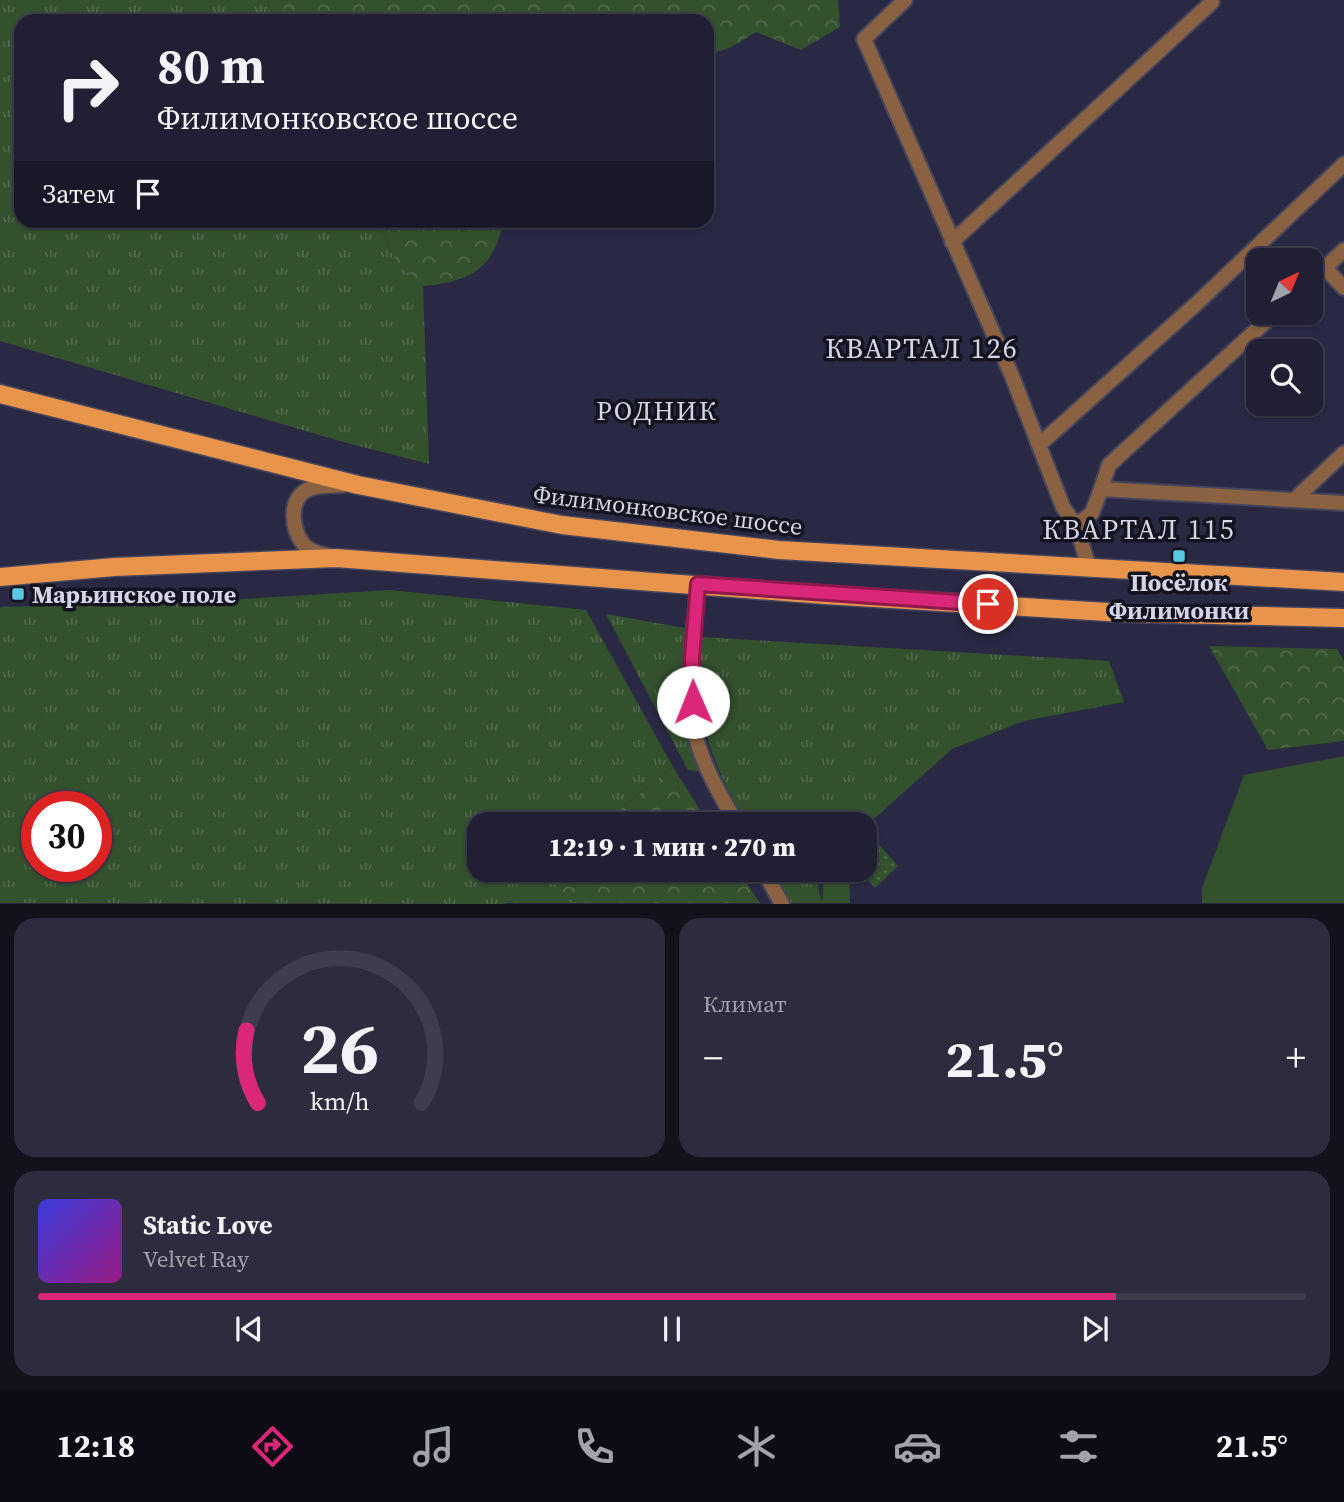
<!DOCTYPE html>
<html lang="ru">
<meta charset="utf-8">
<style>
body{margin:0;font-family:"Source Serif 4",serif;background:#2d2c3f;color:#f1f3f6;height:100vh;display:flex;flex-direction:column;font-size:26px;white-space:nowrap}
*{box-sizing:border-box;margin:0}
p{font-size:23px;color:#a2a2ac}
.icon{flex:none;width:38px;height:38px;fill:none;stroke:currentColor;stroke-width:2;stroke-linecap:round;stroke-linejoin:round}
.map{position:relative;height:904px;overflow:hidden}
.side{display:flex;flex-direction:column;gap:14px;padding:14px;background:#12111c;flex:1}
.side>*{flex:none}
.top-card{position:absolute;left:14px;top:14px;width:700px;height:214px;border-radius:21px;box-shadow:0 2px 5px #0004,0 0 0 2px #3d3d4e;background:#201f33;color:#f1f3f6;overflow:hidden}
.needle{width:46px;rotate:43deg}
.tools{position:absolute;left:1246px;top:248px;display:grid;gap:14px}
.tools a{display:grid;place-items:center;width:77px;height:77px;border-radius:14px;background:#201f33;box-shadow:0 2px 5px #0004,0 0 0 2px #3d3d4e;font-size:35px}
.speed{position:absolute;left:21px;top:791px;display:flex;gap:14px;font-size:35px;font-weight:700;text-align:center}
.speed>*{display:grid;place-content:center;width:91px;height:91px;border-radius:50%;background:#201f33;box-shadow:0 2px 5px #0004,0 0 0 2px #3d3d4e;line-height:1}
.speed .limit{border:10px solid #d22;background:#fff;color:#111}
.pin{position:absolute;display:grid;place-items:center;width:60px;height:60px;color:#fff;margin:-30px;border:4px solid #fff;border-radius:50%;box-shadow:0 2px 7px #0007}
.me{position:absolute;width:77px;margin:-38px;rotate:359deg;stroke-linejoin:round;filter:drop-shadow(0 0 5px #0008)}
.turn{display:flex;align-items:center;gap:24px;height:147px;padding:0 28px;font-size:32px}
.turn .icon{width:91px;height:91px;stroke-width:2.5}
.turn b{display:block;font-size:49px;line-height:60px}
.then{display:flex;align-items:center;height:66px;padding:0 28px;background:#0003;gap:14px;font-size:26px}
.big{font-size:52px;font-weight:800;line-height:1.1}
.side .widget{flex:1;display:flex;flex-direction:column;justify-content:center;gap:10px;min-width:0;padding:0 24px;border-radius:21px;background:#2d2c3f}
.side .dial{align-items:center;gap:0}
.dial svg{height:182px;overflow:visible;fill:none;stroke:#3d3d4e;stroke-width:7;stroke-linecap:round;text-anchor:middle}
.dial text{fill:#f1f3f6;stroke:none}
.song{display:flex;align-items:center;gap:21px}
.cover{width:84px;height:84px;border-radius:10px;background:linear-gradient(135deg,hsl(240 70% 55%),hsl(310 70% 35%))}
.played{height:7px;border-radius:4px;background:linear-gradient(90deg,#db2777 85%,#3d3d4e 85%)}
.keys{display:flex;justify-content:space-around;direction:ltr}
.heat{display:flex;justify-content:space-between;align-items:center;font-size:38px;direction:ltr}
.side .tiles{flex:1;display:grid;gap:14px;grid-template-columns:1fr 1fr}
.widget:last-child{grid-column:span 2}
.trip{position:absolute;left:467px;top:812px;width:410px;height:70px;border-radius:21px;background:#201f33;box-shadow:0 2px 5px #0004,0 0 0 2px #3d3d4e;font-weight:800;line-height:70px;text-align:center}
.menu{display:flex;height:112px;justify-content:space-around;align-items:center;background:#0d0c14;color:#a2a2ac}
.menu .icon{width:49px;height:49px}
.menu .selected{color:#db2777}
.menu b{font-size:32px;color:#f1f3f6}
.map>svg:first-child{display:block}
.grass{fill:url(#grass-tufts);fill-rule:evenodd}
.forest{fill:url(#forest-crowns)}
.park{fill:url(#park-dots)}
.garden{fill:#34512e}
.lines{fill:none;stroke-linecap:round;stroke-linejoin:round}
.minor-casing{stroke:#45455e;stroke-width:18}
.major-casing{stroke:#45455e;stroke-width:21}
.minor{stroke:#8b6241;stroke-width:14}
.major{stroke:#e9944b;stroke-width:18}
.route-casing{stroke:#8e194d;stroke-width:18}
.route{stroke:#db2777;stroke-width:12}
.poi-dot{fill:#57c9e2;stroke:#14131f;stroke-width:2.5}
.labels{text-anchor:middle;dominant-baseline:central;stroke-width:7;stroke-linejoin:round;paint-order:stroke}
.street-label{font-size:24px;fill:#d5d5e7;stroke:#14131f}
.poi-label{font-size:24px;font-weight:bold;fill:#d5d5e7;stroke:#14131f}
.neighbourhood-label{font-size:26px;letter-spacing:2px;fill:#d5d5e7;stroke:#14131f}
.quarter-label{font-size:28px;letter-spacing:2px;fill:#d5d5e7;stroke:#14131f}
</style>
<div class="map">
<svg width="1344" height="904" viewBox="0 0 1344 904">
<defs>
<pattern id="grass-tufts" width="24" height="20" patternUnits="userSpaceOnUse" patternTransform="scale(1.75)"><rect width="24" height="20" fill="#34512e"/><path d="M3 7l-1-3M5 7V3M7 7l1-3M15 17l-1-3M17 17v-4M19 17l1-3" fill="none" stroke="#50694c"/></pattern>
<pattern id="forest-crowns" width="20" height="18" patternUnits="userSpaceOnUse" patternTransform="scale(1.75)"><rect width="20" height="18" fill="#34512e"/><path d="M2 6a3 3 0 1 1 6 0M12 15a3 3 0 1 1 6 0" fill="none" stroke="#50694c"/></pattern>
<pattern id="park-dots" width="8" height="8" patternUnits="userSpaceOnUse" patternTransform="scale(1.75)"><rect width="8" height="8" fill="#34512e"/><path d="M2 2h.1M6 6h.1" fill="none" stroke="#50694c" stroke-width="1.8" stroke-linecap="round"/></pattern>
</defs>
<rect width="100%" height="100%" fill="#2a2944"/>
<path class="grass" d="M0,0h267l9,21h-255v199l355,1 21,42 26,23 6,178 -86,-22 -343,-101z
M389,590l197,20 87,157 -71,57h-122v46h71l-1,10 27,23h-29l-27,-13 -17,14 -504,-1v-296l210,-6zM37,807h59v59h-59z
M606,614l79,14 3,104 12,39 -12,-1z
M702,637l407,24 15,41 -100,19 -72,28 -87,78 -119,-3c-36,-67 -55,-108 -44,-187z
M770,870h54l-6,16 4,17h-35z"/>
<path class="forest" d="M267,0h571l2,27 -39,23 -45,-18c-16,10 -30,21 -49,20v-31h-431z
M376,221h127c-8,48 -34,61 -80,65l-26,-23z
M1209,646l128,3 7,12v80l-76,9z
M673,767l36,57h-107z
M551,870h187l22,33h-183l-27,-22z
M521,889l27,14h-44z"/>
<path class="park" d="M865,841h11l22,25 -23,22 -16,-18h5z"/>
<path class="garden" d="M1344,756v147h-142v-15l42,-113z
M830,870l19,3 1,30h-28l2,-29z"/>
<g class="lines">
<g class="minor-casing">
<path id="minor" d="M905,0l-41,39 148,337 51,131 13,19 13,41
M952,242l260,-240
M1325,268l19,20
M1311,281l33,-31
M1039,445l156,-140 149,-141
M1101,489l8,-24 166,-152
M1294,500l50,-47
M1076,526l16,-13 9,-24 243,14
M329,556c-9,-2 -18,-4 -25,-11 -12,-15 -16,-42 1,-54 11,-7 26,-5 38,-6
M698,584c-3,41 -12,101 -5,141 7,36 26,68 44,99
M763,870l19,34"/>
</g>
<g class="major-casing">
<path id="major" d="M0,394l358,91 204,40 217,25 565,32
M0,577l114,-10 222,-9 489,37 299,18 220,5"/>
</g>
<use href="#minor" class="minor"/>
<use href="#major" class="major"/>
</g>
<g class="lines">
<g class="route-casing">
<path id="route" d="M693,702l-1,-44 6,-74 290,20"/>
</g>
<use href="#route" class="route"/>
</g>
<g class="poi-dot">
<rect x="1172" y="549" width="14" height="14" rx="3.5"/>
<rect x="11" y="587" width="14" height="14" rx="3.5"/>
</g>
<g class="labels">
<g class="street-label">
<text transform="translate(668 510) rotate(7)">Филимонковское шоссе</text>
</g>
<g class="poi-label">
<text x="1179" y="582">Посёлок<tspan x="1179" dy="28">Филимонки</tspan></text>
<text x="32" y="594" text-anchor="start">Марьинское поле</text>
</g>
<g class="neighbourhood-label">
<text x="657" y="411">РОДНИК</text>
</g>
<g class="quarter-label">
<text x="922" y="348">КВАРТАЛ 126</text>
<text x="1139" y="529">КВАРТАЛ 115</text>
</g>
</g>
</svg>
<div class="tools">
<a><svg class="needle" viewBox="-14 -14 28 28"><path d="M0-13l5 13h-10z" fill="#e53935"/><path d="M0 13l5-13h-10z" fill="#a2a2ac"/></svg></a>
<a><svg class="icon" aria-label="search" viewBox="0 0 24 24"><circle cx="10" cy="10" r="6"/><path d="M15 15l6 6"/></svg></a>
</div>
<div class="speed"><div class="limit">30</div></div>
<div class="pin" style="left:988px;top:604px;background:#d93025"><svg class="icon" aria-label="arrive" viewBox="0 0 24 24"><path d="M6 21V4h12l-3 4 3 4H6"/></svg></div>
<svg class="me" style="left:693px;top:702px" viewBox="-20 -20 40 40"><circle r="19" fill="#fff"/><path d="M0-13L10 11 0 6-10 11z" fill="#db2777"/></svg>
<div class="trip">12:19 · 1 мин · 270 m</div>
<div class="top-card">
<div class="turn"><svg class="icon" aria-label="right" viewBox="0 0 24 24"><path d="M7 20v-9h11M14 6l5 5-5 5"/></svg><div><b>80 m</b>Филимонковское шоссе</div></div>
<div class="then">Затем<svg class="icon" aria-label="arrive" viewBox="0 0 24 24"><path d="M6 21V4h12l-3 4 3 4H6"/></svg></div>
</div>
</div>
<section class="side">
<div class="tiles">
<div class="widget dial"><svg viewBox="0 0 100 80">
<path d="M14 69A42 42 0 1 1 86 69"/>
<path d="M14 69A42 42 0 0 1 9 37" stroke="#db2777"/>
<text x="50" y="56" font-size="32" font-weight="700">26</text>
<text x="50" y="72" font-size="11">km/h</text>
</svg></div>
<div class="widget"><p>Климат</p>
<div class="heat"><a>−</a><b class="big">21.5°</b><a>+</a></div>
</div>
<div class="widget">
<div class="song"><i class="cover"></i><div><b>Static Love</b><p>Velvet Ray</p></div></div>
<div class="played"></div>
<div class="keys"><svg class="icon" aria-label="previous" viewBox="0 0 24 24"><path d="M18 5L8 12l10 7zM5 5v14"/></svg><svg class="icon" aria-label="pause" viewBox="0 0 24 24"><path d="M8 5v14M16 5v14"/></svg><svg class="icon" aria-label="next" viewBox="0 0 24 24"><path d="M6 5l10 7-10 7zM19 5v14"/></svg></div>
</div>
</div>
</section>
<nav class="menu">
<b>12:18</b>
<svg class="icon selected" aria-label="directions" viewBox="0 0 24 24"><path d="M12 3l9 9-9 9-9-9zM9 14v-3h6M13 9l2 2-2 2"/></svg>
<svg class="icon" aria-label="music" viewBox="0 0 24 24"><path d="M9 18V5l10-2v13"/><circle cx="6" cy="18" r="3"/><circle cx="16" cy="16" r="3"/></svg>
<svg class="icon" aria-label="phone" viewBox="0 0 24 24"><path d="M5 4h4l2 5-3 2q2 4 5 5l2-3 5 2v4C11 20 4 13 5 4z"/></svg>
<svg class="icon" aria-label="climate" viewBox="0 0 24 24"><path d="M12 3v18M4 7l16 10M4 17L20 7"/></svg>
<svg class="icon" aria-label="car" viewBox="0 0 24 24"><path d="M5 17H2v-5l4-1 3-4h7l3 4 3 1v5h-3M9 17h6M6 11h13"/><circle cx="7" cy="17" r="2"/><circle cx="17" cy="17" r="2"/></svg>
<svg class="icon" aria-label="filters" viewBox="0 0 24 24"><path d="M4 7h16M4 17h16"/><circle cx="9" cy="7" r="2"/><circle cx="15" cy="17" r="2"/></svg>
<b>21.5°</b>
</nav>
